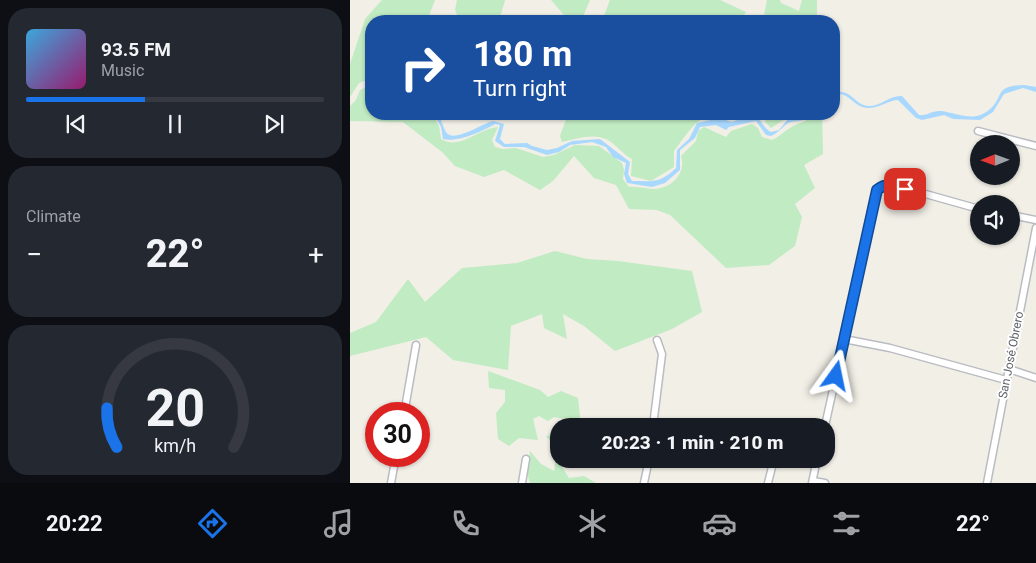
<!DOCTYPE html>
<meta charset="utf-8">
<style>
body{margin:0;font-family:Roboto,sans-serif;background:#242831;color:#f1f3f6;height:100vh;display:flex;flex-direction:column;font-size:19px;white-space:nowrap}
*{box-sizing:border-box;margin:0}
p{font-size:16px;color:#9ea1a6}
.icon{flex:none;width:28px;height:28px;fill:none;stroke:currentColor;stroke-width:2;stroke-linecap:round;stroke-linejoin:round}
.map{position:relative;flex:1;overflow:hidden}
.sheet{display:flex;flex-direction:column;gap:8px;padding:8px;background:#0d0f14;width:350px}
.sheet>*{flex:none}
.guide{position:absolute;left:15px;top:15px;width:475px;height:105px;border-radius:20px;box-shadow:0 1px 4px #0004;background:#1a4fa0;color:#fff;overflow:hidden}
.needle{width:32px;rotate:269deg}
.tools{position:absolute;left:620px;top:135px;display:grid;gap:10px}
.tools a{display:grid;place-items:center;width:50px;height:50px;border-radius:50%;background:#171b24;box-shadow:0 1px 4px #0004;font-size:25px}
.speed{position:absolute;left:15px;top:402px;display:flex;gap:10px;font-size:25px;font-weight:700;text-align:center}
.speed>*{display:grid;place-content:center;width:65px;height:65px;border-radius:50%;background:#171b24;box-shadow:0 1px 4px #0004;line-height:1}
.speed .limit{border:8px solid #d22;background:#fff;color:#111}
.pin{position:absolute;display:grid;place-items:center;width:42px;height:42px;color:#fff;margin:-21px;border-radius:10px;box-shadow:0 2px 8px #0006}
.me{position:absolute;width:55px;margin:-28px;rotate:12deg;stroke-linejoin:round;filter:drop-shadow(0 0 4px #0008)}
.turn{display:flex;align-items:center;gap:18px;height:105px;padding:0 25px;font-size:22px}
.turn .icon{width:65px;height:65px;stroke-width:2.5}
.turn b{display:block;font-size:35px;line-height:42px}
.big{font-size:38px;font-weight:800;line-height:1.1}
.sheet .card{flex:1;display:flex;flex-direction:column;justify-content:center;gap:8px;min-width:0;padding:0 18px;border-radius:20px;background:#242831}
.sheet .dial{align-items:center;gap:0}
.dial svg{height:130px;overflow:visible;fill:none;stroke:#363941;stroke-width:7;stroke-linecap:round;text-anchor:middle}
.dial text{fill:#f1f3f6;stroke:none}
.song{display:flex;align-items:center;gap:15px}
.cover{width:60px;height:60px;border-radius:8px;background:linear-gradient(135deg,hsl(200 70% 55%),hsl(320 70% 35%))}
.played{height:5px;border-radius:2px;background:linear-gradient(90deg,#1a73e8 40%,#363941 40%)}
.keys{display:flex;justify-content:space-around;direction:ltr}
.heat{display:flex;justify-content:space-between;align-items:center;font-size:28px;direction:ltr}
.trip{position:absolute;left:200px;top:418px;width:285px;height:50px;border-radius:20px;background:#171b24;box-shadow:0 1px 4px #0004;font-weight:800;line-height:50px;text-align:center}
.dock{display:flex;height:80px;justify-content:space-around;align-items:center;background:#090b0e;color:#9ea1a6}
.dock .icon{width:35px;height:35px}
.dock .selected{color:#1a73e8}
.dock b{font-size:22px;color:#f1f3f6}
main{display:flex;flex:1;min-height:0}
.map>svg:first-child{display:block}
.green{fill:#c1ebc2}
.water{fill:#a9d8ff}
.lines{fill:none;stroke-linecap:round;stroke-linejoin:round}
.minor-casing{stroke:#b9bcc1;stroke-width:9}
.minor{stroke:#fff;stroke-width:6}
.route-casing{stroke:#114b97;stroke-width:12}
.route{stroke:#1a73e8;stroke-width:9}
.labels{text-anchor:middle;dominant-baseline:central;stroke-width:4;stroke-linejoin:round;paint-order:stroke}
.street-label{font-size:12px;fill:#5e6268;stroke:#fff}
</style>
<main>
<section class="sheet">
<div class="card">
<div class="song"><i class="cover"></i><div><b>93.5 FM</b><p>Music</p></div></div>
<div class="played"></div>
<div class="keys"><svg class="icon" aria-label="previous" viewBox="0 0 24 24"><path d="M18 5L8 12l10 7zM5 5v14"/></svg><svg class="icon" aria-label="pause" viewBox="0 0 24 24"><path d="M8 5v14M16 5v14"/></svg><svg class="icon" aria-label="next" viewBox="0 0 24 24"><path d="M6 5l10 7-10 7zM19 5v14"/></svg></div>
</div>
<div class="card"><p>Climate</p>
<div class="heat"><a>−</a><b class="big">22°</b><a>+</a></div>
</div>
<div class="card dial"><svg viewBox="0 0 100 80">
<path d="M14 69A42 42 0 1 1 86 69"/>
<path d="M14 69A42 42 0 0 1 8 45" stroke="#1a73e8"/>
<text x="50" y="56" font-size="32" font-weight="700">20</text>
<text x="50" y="72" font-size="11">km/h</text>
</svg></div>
</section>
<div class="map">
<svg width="686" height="483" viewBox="0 0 686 483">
<rect width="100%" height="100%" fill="#f1efe6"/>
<path class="green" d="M32,0h53l-8,21h-56v63l-4,-4 -8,3 -9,14v-33l15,-45z
M107,0h48l-6,21h-39l-5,-11z
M201,0h39l-9,21h-20l3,-6z
M260,0h110l26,12 -6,9h-138z
M417,0h13l1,3 18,8 3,-11h15v21h-54z
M16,87l5,10v17h62l6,12 2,13c19,12 38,-11 57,-12l-6,13 3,7 7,2 14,-1 27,9 11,-2 21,-10 24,1 23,17 2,7 -1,9 6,8c10,-1 22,4 32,1 14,-3 25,-18 20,-32l15,-15 2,-10 6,-4 22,10 5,-6 21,-7 6,4 4,9 10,3c7,-3 11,-8 18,-12 9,-6 16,-5 25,-14h7l1,40 -19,11 11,23 -20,16 7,13 -7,29 -26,19 -43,3 -56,-53 -13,-5 -28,-1 -13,-24 -22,-7 -20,-22 -21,25 -13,9 -36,-20 -20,7 -29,-11 -13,-14 -39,-30 -53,-1v-15l6,-6 4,-10z
M218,114h136l1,3c-14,8 -21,21 -31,34v16l-23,14 -20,-5 1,-17c-10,-5 -16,-15 -26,-20 -13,-6 -31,0 -44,3l-2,-6z
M419,114h24l-22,14 -6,-6z
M205,251l32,8 31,2 74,10 10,41 -30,17 -57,22 -31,-25 -21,-12 4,25 -23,-11 -2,-14 -31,12 -3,44 -55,-10 -27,-23 -76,19v-23l26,-11 32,-43 17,23 37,-34 55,-5z
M138,371l52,19 8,7 13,-6 17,7 3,28h-17l1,-7 -11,-2 -6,4 -9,-5 -6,3 5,21 -19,-2 -10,8 -11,-7 -2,-26 9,-11v-12l-16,-2z
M209,434v25h2l1,8 7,11 15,-2 12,7h-66l-3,-10 3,-22 11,13 13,7c2,-14 2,-24 -8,-35z"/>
<path class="water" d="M674,85l12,2v5l-13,-4 -19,6 -11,18 -13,8 -27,-1 -9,-4 -22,5 -6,-2 -18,-18c-9,0 -20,9 -31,8 -14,-1 -17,-16 -33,-14v-2c19,-3 20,13 35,14 12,0 21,-11 33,-10l17,19c8,1 14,-5 22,-4 17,2 32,12 48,-1 16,-13 4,-24 35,-25z
M84,114h4c3,5 5,13 8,18 7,12 37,-9 47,-11l11,3 -4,15 5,5 22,-1 5,3 15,4 10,-2 15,-7 28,-2 30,23 -2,12 4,7c21,0 27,3 44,-13l1,-18 12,-11 8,-16 23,-5 12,4 19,-7c11,2 11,13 20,17l8,-2 9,-11 24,-5c-7,8 -12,6 -21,8 -7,2 -12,11 -20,14l-5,-1 -10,-14 -27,6 -3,3 -10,-5 -16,2 -5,11 -15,12v20l-15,13 -13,4 -25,-4 -3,-9 2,-11 -13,-6 -7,-10 -14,-5 -22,3 -11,7 -12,3 -23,-8h-20l-9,-6 5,-16 -5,-1c-12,7 -38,19 -52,15l-2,-12z"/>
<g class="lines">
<g class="minor-casing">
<path id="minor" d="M628,131l58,15
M661,215l25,5
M494,339l46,9 116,32
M659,369l27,9
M54,414l12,-69
M303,426l9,-72 -5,-14
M475,426l52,-236 7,-5 6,-1 89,25
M463,481l12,2
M41,483l5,-27
M172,483l4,-24
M294,483l5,-24
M418,483l6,-24
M462,483l5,-24
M637,483l49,-255"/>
</g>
<use href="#minor" class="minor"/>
</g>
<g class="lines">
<g class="route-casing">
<path id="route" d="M486,376l41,-186c10,-8 16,-5 28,-1"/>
</g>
<use href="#route" class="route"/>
</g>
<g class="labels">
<g class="street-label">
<text transform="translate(661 355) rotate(-79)">San José Obrero</text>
</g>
</g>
</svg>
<div class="tools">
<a><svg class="needle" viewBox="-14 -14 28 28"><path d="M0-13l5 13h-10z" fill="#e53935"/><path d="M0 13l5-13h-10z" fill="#9ea1a6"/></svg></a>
<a><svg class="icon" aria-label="sound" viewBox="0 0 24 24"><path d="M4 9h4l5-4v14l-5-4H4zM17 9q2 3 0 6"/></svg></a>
</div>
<div class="speed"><div class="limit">30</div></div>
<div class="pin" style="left:555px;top:189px;background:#d93025"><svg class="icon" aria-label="arrive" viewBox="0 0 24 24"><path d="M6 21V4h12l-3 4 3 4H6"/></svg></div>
<svg class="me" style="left:486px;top:376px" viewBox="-20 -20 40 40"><path d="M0-17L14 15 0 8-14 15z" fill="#1a73e8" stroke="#fff" stroke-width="4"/></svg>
<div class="trip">20:23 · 1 min · 210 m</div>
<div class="guide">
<div class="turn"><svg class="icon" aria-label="right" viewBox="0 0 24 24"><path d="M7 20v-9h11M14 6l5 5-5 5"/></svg><div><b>180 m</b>Turn right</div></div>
</div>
</div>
</main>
<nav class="dock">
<b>20:22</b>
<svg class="icon selected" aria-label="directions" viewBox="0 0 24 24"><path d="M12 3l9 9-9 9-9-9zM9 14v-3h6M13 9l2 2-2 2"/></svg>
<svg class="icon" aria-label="music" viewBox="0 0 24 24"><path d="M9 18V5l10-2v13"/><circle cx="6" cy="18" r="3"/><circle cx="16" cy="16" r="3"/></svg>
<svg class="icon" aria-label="phone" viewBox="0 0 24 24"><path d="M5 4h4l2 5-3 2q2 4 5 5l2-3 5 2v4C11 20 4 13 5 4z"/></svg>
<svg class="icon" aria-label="climate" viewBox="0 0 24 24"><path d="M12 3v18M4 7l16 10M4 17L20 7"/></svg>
<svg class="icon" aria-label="car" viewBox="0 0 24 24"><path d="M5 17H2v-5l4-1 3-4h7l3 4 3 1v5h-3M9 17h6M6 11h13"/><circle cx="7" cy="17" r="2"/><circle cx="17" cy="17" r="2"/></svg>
<svg class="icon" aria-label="filters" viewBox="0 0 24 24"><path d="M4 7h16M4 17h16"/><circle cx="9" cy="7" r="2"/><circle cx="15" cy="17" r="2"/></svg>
<b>22°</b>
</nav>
